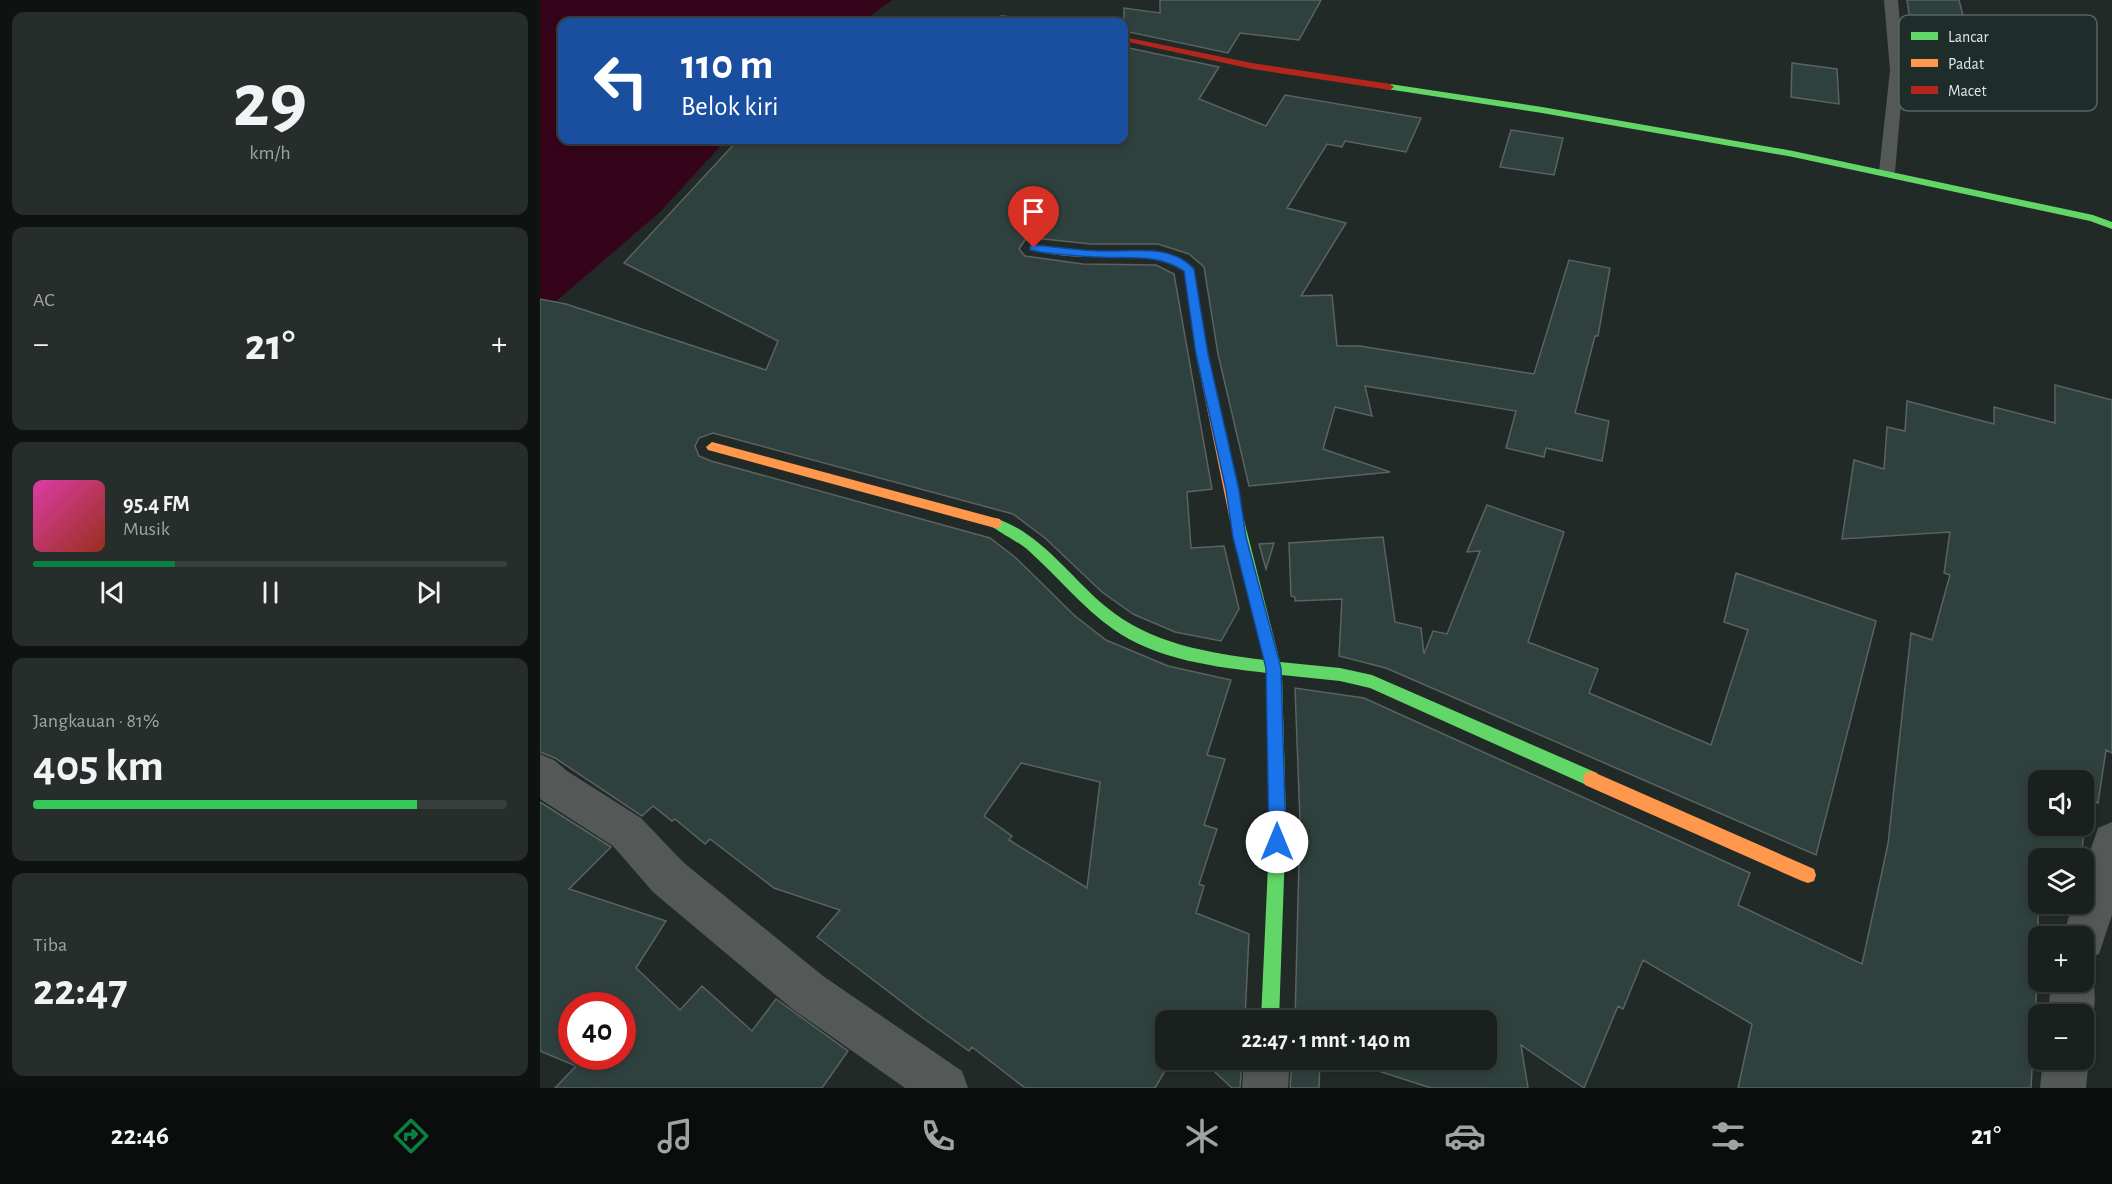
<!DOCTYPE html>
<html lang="id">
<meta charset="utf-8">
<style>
body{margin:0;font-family:"Alegreya Sans",sans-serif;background:#272d2b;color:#f1f3f6;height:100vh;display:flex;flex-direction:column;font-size:22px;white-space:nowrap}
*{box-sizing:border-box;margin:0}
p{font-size:20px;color:#9fa3a4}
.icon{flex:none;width:33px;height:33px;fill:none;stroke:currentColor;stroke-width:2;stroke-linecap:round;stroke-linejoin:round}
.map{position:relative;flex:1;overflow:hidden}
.drawer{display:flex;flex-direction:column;gap:12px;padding:12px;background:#0e1210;width:540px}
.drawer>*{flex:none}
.guide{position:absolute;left:18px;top:18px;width:570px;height:126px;border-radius:12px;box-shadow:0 3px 9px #0003,0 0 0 2px #383e3c;background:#1a4fa0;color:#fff;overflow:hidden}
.tools{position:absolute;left:1488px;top:770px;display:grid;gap:12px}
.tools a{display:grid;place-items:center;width:66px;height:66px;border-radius:12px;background:#1a201e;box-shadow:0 3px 9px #0003,0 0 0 2px #383e3c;font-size:30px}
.speed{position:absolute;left:18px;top:992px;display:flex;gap:12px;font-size:30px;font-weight:700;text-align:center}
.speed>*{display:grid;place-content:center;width:78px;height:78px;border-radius:50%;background:#1a201e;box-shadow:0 3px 9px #0003,0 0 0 2px #383e3c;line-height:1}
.speed .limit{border:9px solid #d22;background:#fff;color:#111}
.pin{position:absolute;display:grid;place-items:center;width:51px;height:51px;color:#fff;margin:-62px -26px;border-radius:50% 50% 50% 0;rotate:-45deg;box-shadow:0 0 6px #0007}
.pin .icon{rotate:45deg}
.me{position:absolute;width:66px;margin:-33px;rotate:0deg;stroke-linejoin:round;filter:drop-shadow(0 0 4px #0008)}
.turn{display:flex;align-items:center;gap:21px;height:126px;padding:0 24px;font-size:27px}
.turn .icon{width:78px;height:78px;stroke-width:2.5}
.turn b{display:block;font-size:42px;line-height:51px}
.big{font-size:45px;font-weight:600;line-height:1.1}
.drawer .tile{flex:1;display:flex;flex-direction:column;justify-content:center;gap:9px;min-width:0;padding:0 21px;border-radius:12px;background:#272d2b}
.drawer .dial{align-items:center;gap:0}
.dial b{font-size:78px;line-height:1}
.song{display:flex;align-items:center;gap:18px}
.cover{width:72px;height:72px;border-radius:9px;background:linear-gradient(135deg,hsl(320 70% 55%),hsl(10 70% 35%))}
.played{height:6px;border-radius:3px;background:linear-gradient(90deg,#0b8043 30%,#383e3c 30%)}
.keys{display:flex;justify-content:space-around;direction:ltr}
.heat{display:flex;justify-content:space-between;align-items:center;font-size:33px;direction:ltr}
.charge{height:9px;border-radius:4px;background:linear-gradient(90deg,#34c759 81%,#383e3c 0)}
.trip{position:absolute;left:615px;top:1010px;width:342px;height:60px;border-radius:12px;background:#1a201e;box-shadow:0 3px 9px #0003,0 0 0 2px #383e3c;font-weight:600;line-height:60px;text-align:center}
.dock{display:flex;height:96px;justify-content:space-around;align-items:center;background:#0a0d0c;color:#9fa3a4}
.dock .icon{width:42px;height:42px}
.dock .selected{color:#0b8043}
.dock b{font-size:27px;color:#f1f3f6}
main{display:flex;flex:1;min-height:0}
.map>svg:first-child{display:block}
.water{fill:#35041b}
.building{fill:#2f413e;stroke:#5b6260;stroke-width:1.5;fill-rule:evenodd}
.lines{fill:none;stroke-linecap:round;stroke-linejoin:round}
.lane{fill:#545857;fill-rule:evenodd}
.street{fill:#545857;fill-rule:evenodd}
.fast{fill:#63d668;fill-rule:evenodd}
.slow{fill:#ff974d;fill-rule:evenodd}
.jam{fill:#b3261e;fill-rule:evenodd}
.route{fill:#1a73e8;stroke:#114b97;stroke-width:1.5}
.key{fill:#1e2d2a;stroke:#576462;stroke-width:1.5}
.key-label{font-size:16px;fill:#dde6e4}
</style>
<main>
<section class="drawer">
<div class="tile dial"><b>29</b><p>km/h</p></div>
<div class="tile"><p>AC</p>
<div class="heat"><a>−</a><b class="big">21°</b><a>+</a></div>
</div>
<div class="tile">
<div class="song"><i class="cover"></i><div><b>95.4 FM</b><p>Musik</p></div></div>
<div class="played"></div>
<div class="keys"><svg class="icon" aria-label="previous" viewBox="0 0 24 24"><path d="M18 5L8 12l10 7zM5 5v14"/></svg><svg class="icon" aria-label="pause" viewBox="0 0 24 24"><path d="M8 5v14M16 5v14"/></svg><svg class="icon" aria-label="next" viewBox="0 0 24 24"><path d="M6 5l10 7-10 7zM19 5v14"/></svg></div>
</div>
<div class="tile"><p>Jangkauan · 81%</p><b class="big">405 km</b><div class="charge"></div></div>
<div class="tile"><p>Tiba</p><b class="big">22:47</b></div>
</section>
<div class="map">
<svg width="1572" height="1088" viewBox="0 0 1572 1088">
<rect width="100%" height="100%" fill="#222a28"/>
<path class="water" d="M0,0h352l-30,22h-300v118h164l-66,72 -120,103z"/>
<path class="building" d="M620,0h161l-22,40 -59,-7 -12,20 -104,-22v-23l36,5z
M1367,0h52l25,94 -69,-9 -12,-66 7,1z
M584,47l95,20 -20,32 67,27 19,-31 136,23 -15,34 -61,-11 -3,6 -15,-3 -40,64 59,15 -45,73 31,-1 5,51h23l174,28 35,-114 41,8 -12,68h-3l-20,77 34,8 -7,40 -56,-13 -2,9 -38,-9 10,-37 -151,-25 7,30 -37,-9 -12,42 67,23 -141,14 -31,-132 -14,-87 -15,-13 -31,-10h-67l-57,-6 -9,2 -6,9 6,7 58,8 73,1 18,9 38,215 -25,3 4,56 33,-2 15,63 -18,32 -46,-9 -42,-18 -31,-22 -57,-54 -32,-24 -300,-81 -14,5 -4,8 4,10 12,5 279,77 26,20 59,58 31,24 62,26 63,14 -24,75 18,4 -21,66 13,4 -18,55 5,2 -8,27 53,21 -4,86h-79v39h6l-17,29h-130l-53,-41 -3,4 -46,-33 -106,-81 23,-27 -66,-22 -64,-49 -5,5 -30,-25 -3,2 -19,-15 -11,10 -87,-58 -15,-6v-453l26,5 200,66 12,-29 -154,-78 114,-123h386zM481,763l79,19 -13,106 -78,-48 3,-4 -28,-20z
M1252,63l45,6 2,35 -48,-7z
M971,130l52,8 -9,37 -54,-8z
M1515,385l57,15v353l-6,-3 -8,53 -10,-5 -7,60h-43v105l-7,125h-293l14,-64 -109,-64 -20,49 -5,-3 -34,82 -63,-43 7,43h-97l-90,-29h145v-39h-191l5,-199 -5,-133 69,10 386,175 -12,32 124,59 26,-120 23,-211 21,7 18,-65 -6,-2 6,-41 -108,7 12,-79 30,9 3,-42 18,4 2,-30 87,23v-17l61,16zM1498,780h46v45h-46z
M947,505l77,27 -36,110 70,27 -9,24 122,52 37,-115 -24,-8 12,-49 140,48 -60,234 -430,-187 -47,-12 3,-57 -47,2v-4l-4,-1 -2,-53 94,-6 12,85 26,6 3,26 9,-23 14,3 33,-83 -13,1z
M734,543l-8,26 -7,-25z
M0,802l71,45 -42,42 97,32 -30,47 44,42 22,-24 50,45 24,-32 72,52 -26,37h-267l21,-22 -36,-15zM32,1005h50v51h-50z
M661,1059h41l-2,29h-8z
M752,1059h28l-1,29h-29z"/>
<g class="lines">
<path class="lane" d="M1344,0h14l6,70 -9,102 -8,5 -8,-5 11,-102z"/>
<path class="street" d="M462,15l25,3 3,4h-37l2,-5z
M0,754l14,6 13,11 74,47 42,44 140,114 139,95 6,17h-63l-114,-80 -138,-116 -40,-46 -73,-47z
M1572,822v93l-13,39 -15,6v-24h-21l10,-33h11v-34l14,-41z
M1544,963l5,2c7,19 10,51 -5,66v-17h-36l3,-33h33z
M1544,1046l5,13 -3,29h-46l3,-29h41z
M704,1059h46l-2,29h-46z"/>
<path class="fast" d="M850,84l152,23 251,44 300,64 19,7v7l-22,-8 -297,-64 -251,-44 -155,-24 -1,-2z
M696,511l5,1 2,4 37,146 60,6 32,7 225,98 2,6 -2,6 -6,2 -221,-99 -30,-7 -58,-6 4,146 -7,199h-18l9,-199 -3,-148c-51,-6 -111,-13 -154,-44 -31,-22 -55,-52 -84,-78 -8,-8 -38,-23 -41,-28l2,-4 5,-1c46,15 74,58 110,88 45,38 104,47 160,54l-36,-144 2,-4z"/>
<path class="slow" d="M494,245c18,2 37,5 55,6 38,1 70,-4 104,16l15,87 35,162 -2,4h-10l-2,-4 -33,-162 -12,-83c-30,-18 -60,-13 -92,-14 -20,0 -42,-2 -62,-7v-4z
M172,442l283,76 5,1 2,4 -2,4 -5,1 -287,-78 -2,-3z
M1051,771l223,98 2,6 -2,6 -6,2 -6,-2 -217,-96 -2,-6 2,-6z"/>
<path class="jam" d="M584,37l128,26 138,21 4,3 -4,3 -138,-21 -128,-28z"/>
</g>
<path class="route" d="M494,245c21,2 44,5 66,6 30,1 71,-8 94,18l14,85 31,136 7,47 35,131 5,174 -3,6 -6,2 -6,-2 -2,-6 -3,-174 -33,-131 -7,-47 -30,-136 -12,-83c-27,-18 -54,-12 -85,-14 -22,-1 -48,-2 -69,-7v-4z"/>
<rect x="1359" y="15" width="198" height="96" rx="9" class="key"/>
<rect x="1371" y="32" width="27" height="8" fill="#63d668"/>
<rect x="1371" y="59" width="27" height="8" fill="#ff974d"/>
<rect x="1371" y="86" width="27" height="8" fill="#b3261e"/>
<g class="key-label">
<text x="1408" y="42">Lancar</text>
<text x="1408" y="69">Padat</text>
<text x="1408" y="96">Macet</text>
</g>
</svg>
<div class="tools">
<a><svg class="icon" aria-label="sound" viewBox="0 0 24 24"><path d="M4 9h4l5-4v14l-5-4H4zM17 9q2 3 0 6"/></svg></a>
<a><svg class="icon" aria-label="layers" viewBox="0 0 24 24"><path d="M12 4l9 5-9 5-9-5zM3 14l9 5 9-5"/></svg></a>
<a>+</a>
<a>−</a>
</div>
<div class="speed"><div class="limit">40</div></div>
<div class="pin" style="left:494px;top:248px;background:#d93025"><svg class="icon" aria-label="arrive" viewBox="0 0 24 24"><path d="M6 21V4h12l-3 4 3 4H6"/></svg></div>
<svg class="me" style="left:737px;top:842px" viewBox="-20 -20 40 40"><circle r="19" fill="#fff"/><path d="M0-13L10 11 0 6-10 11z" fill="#1a73e8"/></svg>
<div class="trip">22:47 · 1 mnt · 140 m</div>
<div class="guide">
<div class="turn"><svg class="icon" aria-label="left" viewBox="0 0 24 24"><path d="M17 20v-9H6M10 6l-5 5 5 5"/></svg><div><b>110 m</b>Belok kiri</div></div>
</div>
</div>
</main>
<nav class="dock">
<b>22:46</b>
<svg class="icon selected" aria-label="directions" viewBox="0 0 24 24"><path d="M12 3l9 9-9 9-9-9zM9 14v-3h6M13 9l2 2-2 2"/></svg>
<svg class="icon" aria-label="music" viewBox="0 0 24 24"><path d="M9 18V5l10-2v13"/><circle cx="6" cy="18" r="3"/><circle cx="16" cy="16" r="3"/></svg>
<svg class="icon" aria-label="phone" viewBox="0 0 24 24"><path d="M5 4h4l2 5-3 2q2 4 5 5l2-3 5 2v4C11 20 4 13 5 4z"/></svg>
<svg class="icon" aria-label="climate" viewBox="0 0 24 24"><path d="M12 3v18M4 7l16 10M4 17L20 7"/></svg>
<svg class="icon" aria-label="car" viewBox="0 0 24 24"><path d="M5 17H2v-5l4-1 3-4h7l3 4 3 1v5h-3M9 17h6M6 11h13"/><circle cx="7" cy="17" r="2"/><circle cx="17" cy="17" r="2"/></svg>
<svg class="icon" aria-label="filters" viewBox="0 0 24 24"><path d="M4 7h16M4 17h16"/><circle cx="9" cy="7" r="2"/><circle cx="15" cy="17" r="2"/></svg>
<b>21°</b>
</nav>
